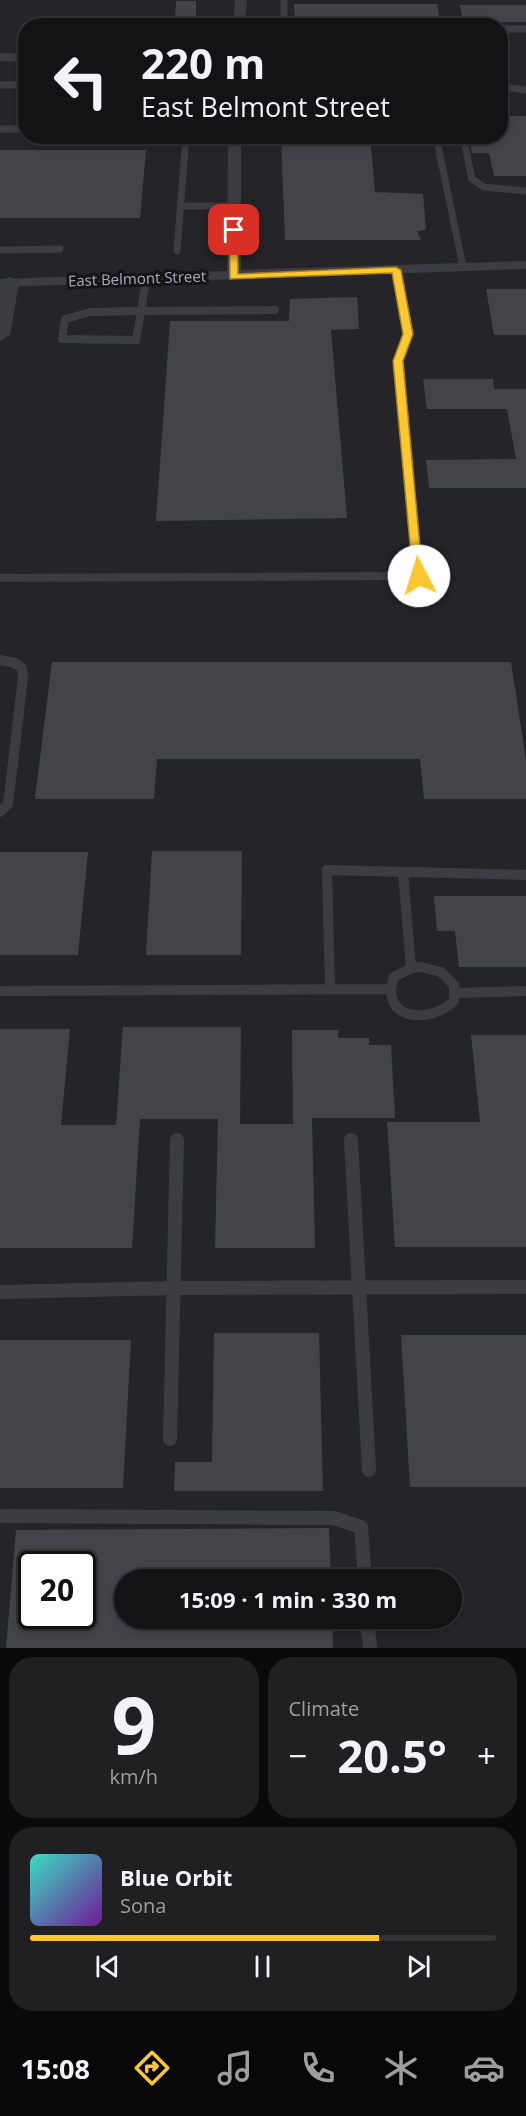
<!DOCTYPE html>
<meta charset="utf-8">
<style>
body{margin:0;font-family:"Open Sans",sans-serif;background:#202022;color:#f1f3f6;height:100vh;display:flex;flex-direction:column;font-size:22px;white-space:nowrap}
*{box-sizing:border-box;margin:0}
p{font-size:20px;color:#9d9ea0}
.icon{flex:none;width:33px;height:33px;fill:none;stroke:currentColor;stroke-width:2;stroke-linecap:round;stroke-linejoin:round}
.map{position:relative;height:1648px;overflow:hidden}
.side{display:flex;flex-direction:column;gap:9px;padding:9px;background:#0a0a0c;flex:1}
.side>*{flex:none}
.top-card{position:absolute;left:18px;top:18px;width:490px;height:126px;border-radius:24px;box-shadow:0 3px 9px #0003,0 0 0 2px #323234;background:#131315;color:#f1f3f6;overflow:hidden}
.speed{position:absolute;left:18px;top:1551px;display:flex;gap:12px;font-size:30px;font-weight:700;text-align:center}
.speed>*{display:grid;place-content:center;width:78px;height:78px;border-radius:50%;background:#131315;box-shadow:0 3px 9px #0003,0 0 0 2px #323234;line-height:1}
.speed .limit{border:3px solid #111;border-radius:9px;background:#fff;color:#111}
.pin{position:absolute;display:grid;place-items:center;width:51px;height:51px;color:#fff;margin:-26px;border-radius:12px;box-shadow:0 3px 9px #0006}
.me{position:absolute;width:66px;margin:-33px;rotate:355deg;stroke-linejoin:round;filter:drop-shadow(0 0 4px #0008)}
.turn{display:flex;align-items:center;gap:21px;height:126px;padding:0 24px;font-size:27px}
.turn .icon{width:78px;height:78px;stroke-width:2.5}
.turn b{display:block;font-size:42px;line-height:51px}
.big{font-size:45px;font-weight:700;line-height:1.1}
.side .tile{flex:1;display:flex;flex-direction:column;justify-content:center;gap:9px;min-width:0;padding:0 21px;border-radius:24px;background:#202022}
.side .dial{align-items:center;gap:0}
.dial b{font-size:78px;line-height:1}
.song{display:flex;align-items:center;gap:18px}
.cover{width:72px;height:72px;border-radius:9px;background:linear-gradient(135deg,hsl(170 70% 55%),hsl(280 70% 35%))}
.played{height:6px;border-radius:3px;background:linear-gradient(90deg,#fcc731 75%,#323234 75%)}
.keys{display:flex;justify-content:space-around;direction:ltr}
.heat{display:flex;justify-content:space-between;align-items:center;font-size:33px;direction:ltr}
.side .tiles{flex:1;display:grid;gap:9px;grid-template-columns:1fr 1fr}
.tile:last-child{grid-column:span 2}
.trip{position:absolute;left:114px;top:1569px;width:348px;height:60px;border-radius:30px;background:#131315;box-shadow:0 3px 9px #0003,0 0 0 2px #323234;font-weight:700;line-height:60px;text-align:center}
.menu{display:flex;height:96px;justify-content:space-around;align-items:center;background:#080808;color:#9d9ea0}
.menu .icon{width:42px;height:42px}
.menu .on{color:#fcc731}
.menu b{font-size:27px;color:#f1f3f6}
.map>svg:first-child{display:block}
.built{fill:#252529;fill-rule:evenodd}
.building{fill:#434449;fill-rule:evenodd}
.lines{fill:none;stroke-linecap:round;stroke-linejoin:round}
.service-far3{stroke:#3c3c43;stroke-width:7}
.service-far2{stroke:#3c3c43;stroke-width:8}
.service-far1{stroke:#3c3c43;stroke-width:10}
.service{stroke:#3c3c43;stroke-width:14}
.minor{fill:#3c3c43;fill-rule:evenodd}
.tertiary{fill:#3c3c43;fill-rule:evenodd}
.route{fill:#fcc731;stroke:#a48120;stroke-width:1.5}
.labels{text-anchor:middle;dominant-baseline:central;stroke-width:6;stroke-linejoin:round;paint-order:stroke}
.far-street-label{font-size:15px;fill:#abafbc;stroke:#141417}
</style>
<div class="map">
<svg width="526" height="1648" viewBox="0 0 526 1648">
<rect width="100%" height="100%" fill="#19191c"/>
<path class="built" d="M0,0h526v1648h-526zM26,26h475v110h-475zM32,1564h50v52h-50zM124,1580h328v38h-328z"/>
<path class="building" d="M176,1h20v21h-21z
M294,4h143l3,17h-145z
M460,5h66v17h-63z
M501,116h25v60h-32l-5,-23h-17l-3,-17h32z
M281,136h89l5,56 48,2 3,36 -9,1 4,9h-136z
M0,150h146l-6,68h-140z
M486,289h40v46h-32z
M357,297l2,32 -28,1 16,188 -191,3 14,-200h119l1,-22z
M423,379h70l1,10h32v99h-97l-3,-28 90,-1 -9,-50h-80z
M52,662h459l15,98v39h-102l-4,-40h-263l-3,40h-119z
M152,851h90l-1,104h-95z
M0,852h88l-10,103h-78z
M434,896h92v71h-67l-4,-36h-18z
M123,1027h118l-1,97h53l-1,-94h46v8h31v7h22l4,73h-83l3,130h-100l3,-129h-78l-8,129h-132v-219h70l-9,96h55z
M471,1035h55v212h-131l-8,-125h93z
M214,1333h105l4,158h-149l1,-29h37z
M401,1335h125v152h-116z
M0,1340h131l-8,148h-123z
M329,1528l2,52h-207v38h208l1,30h-327l10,-118zM32,1564h50v52h-50z"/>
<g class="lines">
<path class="service-far3" d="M284,0v26
M501,29h25
M0,85h26
M501,87l25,3
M0,129h26
M436,136l27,131
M463,136l9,43 12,8 42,4
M181,206h53
M0,250l60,-1
M177,251l9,-115
M396,270l1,5"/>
<path class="service-far2" d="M141,311l-5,29 -74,-1 3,-20 26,-7z
M141,311l5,-33
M141,311l134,-1
M0,578l419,-2 -21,-215 10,-27 -11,-60"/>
<path class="service-far1" d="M0,660l15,3 7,5 1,10 -15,126 -8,8
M403,872l8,96
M421,967l20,5 13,13v16c-25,24 -75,19 -60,-24l17,-9z
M330,989l-3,-119 199,5
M0,991l389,-2
M456,993l70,-2"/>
<path class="service" d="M351,1140l18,330
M0,1292l173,-4 353,-1
M170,1439l7,-299
M0,1516l334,2 27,9 4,53
M367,1618l3,30"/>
<path class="minor" d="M235,0h12l-2,26h-12z
M0,53l26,1v8l-26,-1z
M228,136h13v134l285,-9v8l-526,18v-8l227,-8z"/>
<path class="tertiary" d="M10,277l9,6 -9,52 -10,6v-55l3,-7z"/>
</g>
<path class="route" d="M234,227l4,3v44l158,-7 5,3 12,64 -10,27 20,218 -10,-3 -20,-215 10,-27 -11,-61 -162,6 -1,-49z"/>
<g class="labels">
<g class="far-street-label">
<text transform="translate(137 278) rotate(-2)">East Belmont Street</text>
</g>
</g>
</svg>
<div class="speed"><div class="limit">20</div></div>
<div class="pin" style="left:234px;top:230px;background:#d93025"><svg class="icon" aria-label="arrive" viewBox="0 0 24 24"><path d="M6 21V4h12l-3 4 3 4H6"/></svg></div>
<svg class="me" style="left:419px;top:576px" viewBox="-20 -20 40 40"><circle r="19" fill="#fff"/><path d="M0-13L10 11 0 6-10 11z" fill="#fcc731"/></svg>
<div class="trip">15:09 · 1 min · 330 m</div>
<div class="top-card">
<div class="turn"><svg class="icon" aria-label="left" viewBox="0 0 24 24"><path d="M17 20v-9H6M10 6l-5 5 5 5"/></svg><div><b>220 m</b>East Belmont Street</div></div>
</div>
</div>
<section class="side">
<div class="tiles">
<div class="tile dial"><b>9</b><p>km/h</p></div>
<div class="tile"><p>Climate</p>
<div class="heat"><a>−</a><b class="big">20.5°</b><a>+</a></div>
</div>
<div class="tile">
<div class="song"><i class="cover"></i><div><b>Blue Orbit</b><p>Sona</p></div></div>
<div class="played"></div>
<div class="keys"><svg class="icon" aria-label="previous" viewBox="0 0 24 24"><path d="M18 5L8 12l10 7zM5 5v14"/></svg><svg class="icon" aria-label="pause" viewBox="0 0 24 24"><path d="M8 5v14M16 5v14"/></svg><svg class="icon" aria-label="next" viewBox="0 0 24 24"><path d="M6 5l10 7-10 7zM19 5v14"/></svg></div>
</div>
</div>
</section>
<nav class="menu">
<b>15:08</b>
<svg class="icon on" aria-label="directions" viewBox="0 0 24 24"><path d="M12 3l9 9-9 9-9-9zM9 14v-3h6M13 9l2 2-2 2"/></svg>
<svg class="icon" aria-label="music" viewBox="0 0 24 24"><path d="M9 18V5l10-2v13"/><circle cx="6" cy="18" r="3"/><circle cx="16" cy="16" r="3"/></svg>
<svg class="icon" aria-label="phone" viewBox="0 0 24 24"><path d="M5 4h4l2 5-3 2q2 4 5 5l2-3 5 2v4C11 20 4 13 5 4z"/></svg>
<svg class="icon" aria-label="climate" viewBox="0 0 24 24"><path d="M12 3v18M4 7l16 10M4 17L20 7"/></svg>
<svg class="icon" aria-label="car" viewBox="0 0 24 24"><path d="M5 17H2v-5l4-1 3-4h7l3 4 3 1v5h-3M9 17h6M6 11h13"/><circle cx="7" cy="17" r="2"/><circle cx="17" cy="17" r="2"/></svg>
</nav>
